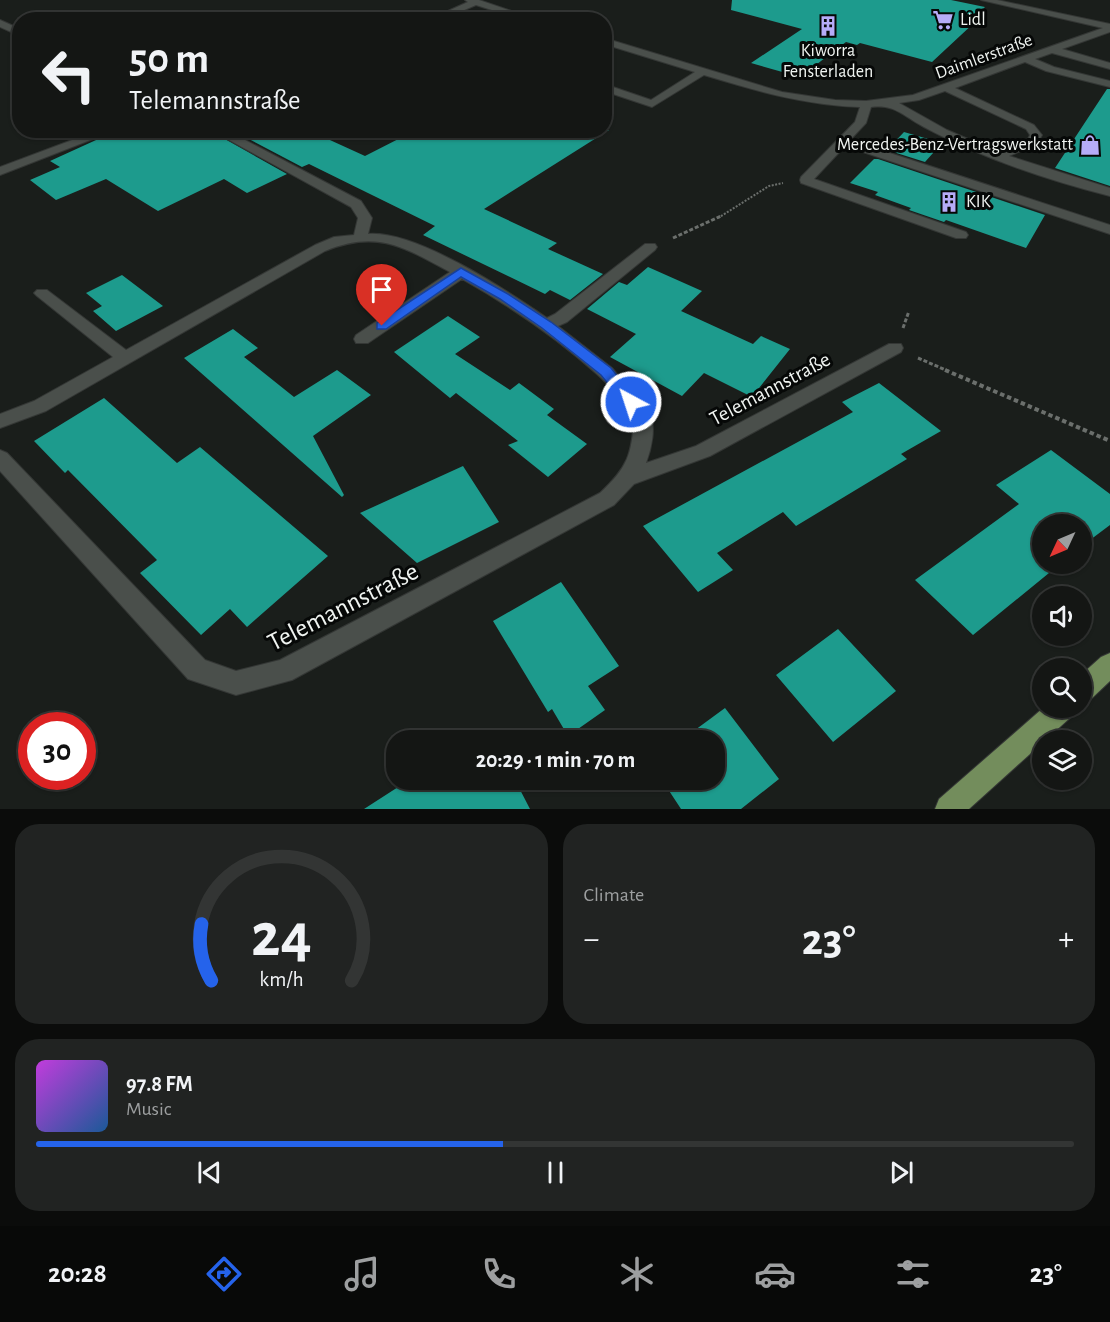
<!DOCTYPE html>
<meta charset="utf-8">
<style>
body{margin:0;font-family:"Alegreya Sans",sans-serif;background:#212322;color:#f1f3f6;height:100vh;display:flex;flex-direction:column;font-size:22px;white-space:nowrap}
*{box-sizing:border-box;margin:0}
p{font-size:20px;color:#9d9fa0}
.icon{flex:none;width:33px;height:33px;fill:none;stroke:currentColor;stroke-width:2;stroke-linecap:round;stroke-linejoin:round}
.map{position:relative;height:809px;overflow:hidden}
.panel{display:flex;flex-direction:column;gap:15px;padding:15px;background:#0b0c0b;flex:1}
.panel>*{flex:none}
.banner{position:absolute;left:12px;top:12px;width:600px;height:126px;border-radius:24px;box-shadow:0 2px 4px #0004,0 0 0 2px #333534;background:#141614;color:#f1f3f6;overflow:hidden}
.needle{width:39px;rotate:226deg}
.controls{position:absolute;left:1032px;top:514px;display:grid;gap:12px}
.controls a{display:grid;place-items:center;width:60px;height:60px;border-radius:50%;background:#141614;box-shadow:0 2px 4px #0004,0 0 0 2px #333534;font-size:30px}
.speed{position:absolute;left:18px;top:712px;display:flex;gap:12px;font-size:30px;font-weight:700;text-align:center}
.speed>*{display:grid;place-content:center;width:78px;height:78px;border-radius:50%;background:#141614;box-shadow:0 2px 4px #0004,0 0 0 2px #333534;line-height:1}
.speed .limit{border:9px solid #d22;background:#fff;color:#111}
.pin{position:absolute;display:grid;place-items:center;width:51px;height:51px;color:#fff;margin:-62px -26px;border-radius:50% 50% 50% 0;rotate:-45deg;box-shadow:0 0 6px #0007}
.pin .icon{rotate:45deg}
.me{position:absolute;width:66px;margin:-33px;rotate:320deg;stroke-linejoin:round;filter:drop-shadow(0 0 4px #0008)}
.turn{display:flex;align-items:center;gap:21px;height:126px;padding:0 18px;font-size:27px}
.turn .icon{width:78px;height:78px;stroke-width:2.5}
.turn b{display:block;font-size:42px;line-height:51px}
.big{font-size:45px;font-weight:700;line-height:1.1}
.panel .widget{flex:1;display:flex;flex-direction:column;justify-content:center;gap:9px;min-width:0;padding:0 21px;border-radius:24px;background:#212322}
.panel .dial{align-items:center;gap:0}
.dial svg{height:156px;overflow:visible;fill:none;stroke:#333534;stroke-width:7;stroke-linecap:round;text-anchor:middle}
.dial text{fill:#f1f3f6;stroke:none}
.song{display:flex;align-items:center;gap:18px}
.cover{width:72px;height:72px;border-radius:9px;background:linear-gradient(135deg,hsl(290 70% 55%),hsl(210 70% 35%))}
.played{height:6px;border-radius:3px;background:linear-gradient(90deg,#2563eb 45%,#333534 45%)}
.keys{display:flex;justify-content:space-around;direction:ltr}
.heat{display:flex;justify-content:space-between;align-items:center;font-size:33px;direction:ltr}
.panel .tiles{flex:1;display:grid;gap:15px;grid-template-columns:1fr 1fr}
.widget:last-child{grid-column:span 2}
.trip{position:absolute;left:386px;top:730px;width:339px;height:60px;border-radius:24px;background:#141614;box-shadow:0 2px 4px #0004,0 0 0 2px #333534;font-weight:700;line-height:60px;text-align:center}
.tab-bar{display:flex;height:96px;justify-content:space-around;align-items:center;background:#080908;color:#9d9fa0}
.tab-bar .icon{width:42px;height:42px}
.tab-bar .on{color:#2563eb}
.tab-bar b{font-size:27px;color:#f1f3f6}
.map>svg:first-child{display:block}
.building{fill:#1d9b8d}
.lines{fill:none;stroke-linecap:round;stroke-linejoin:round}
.minor-casing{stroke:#343735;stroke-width:2}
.major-casing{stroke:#343735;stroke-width:2}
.path-far2{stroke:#6b6f6c;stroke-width:2;stroke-dasharray:2 1.5;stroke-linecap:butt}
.path-far1{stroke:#6b6f6c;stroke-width:3;stroke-dasharray:4 2;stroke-linecap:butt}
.path{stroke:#6b6f6c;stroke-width:4;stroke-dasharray:4.5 3;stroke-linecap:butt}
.minor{fill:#4a4f4b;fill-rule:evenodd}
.major{fill:#738d5c;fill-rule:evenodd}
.route{fill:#2563eb;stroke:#184099;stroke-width:1.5}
.labels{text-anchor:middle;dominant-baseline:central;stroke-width:6;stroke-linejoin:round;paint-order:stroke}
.far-poi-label{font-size:18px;fill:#f0f4f1;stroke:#060807;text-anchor:start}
.far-street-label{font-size:18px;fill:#f0f4f1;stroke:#060807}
.street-label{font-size:21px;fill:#f0f4f1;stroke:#060807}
.near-street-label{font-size:26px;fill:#f0f4f1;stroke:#060807}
</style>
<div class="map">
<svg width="1110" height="809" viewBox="0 0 1110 809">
<rect width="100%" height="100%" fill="#1a1e1b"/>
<path class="building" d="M732,0h219l34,7 -14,14 4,1 -43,40 -72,-19 -3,2 -11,-3 -46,35 -49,-14 51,-34 -71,-19z
M1107,89h3v97l-55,-18z
M118,130h91l78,44 -40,19 -23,-14 -66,32 -52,-32 -50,21 -26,-20 30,-13 -10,-6z
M232,130h76l57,26 51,-26h193l-125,79 73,34 -9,6 55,25 -33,26 -20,-10 -5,4 -122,-59 12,-9 -126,-62 -7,3z
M904,132l38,11 -17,19 -38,-12z
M874,159h4l167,56 -19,33 -80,-28 -2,2 -35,-12 2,-2 -36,-13 3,-3 -28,-9z
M648,267l54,24 -21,20 72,33 8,-8 29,13 -38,48 -48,-24 -22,23 -72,-39 26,-23 -49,-25 32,-27 8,3z
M122,275l41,31 -47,25 -23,-20 9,-5 -16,-13z
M448,316l32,21 -25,17 55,36 9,-7 35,26 -7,6 40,29 -39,33 -40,-32 10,-4 -62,-48 -6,5 -56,-46z
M233,329l25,19 -14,9 50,40 43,-27 34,25 -58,41 31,59 -2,2 -158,-139z
M879,383l62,48 -40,23 6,5 -111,67 -13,-14 -66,41 16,17 -35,22 -55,-66 210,-114 -11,-10z
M104,398l73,65 23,-16 128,109 -81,71 -17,-18 -29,26 -61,-62 17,-13 -89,-90 -3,3 -31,-32z
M1051,450l59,44v31l-28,21v-21h-40v39h18l-87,71 -58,-55 104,-76 -23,-19z
M463,466l36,56 -82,41 -57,-50z
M561,582l58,84 -31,20 17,24 -37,26 -16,-27 -4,3 -55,-91z
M838,629l58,62 -63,51 -57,-67z
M725,708l54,71 -38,30h-60l-19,-29h52v-39h-34z
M409,780h106l15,29h-166z"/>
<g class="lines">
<g class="minor-casing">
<path id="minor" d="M465,0h14l59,20h-15l-47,-15 -35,15h-13l40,-18z
M981,0h16l113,24v8l-48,17 48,14v6l-58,-16 -17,6 19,8 56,14v6l-64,-16 -21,-9 -70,26 79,37 8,10 -5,9 -28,12 101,32v8c-63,-16 -128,-38 -186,-69 -21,-11 -29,-23 -53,-20l-5,16 -16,17 260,85v9l-265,-88 -31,33 152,53 2,3 -2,3h-10l-155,-55 -1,-3 1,-3 54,-55 5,-15c-56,-2 -103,-16 -156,-32l-52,32 -48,-16v-7l47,16 44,-28 -91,-28v-6l178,54 53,8 31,1 47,-6 190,-67zM945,91l81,38 4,6 -2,4 -30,13 -51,-22 -48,-27 20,-3z
M0,20l20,9v7l-20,-9z
M99,130h17l-116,45v-8z
M211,130h15l135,71 11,17 -4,16c48,-4 138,56 179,84l8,-4 90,-70h10l2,3 -2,3 -88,72 -9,4 54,42 37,44c8,14 2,38 -3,51l50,-17 193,-102h12l2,4 -2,4 -191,104 -76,28 -20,21 -322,175 -56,15 -48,-16 -188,-208v-21l7,3 198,207 31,11 44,-11 320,-167c27,-25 32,-38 34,-75 -12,-14 -22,-31 -36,-43 -41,-37 -88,-69 -136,-96l-94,64h-12l-2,-4 2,-4 94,-63c-45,-24 -72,-43 -125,-21l-279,160 -46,17v-14l34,-13 79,-44 -76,-61 -3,-3 3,-3h10l79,60 189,-105 19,-8 20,-2 4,-17 -7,-11z"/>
</g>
<g class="major-casing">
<path id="major" d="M1110,653v28l-19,18 -9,3v-28l19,-17z
M1043,708h32l-4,9 -102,92h-34l4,-10z"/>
</g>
<path class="path-far2" d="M718,218l51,-32 14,-3"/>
<path class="path-far1" d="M673,238l48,-22
M903,328l6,-17
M918,358l30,13"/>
<path class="path" d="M945,370l165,71"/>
<use href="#minor" class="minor"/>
<use href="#major" class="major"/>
</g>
<path class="route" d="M461,268l47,26 43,28 60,46 25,31 2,3 -2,4h-10l-25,-31 -59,-47 -42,-29 -39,-22 -75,52h-9v-6z"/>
<defs>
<g id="supermarket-bare" transform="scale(1.62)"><path d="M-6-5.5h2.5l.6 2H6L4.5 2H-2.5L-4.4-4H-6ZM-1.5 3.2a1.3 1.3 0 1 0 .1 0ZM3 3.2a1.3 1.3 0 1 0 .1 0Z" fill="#b6acf8" stroke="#060807" stroke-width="2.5" paint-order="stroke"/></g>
<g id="building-bare" transform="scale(1.62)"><path d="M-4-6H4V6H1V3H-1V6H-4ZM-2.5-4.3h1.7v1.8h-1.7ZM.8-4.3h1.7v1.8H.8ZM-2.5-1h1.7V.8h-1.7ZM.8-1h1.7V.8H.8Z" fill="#b6acf8" stroke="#060807" stroke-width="2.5" paint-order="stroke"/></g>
<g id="shop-bare" transform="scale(1.62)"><path d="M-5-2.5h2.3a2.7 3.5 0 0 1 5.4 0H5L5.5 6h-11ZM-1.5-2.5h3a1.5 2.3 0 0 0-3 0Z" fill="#b6acf8" stroke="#060807" stroke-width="2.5" paint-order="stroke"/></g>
</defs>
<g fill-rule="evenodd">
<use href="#supermarket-bare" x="943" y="20"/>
<use href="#building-bare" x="828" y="26"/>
<use href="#shop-bare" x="1090" y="145"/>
<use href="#building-bare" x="949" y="202"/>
</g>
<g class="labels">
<g class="far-poi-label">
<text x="960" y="20">Lidl</text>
<text x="828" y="51" text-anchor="middle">Kiworra<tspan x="828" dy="21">Fensterladen</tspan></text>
<text x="1073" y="145" text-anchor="end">Mercedes-Benz-Vertragswerkstatt</text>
<text x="966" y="202">KIK</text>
</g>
<g class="far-street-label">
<text transform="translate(984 57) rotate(-20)">Daimlerstraße</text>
</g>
<g class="street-label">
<text transform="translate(770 389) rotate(-28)">Telemannstraße</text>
</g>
<g class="near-street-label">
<text transform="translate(343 607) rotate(-27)">Telemannstraße</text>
</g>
</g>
</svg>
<div class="controls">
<a><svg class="needle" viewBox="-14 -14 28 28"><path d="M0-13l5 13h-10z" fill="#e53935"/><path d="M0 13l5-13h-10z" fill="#9d9fa0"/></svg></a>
<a><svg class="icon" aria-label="sound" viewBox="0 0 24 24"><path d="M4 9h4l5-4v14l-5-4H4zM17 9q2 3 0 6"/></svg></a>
<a><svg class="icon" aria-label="search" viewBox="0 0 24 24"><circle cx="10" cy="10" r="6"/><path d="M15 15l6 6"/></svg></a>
<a><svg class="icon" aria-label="layers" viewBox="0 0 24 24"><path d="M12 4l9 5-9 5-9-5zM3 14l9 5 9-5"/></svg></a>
</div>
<div class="speed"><div class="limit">30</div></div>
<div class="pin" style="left:382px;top:326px;background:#d93025"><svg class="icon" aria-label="arrive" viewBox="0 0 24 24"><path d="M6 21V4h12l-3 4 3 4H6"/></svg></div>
<svg class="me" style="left:631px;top:402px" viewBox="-20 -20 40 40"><circle r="17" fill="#2563eb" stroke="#fff" stroke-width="3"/><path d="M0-11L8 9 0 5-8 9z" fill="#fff"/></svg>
<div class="trip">20:29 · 1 min · 70 m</div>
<div class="banner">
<div class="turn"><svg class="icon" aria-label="left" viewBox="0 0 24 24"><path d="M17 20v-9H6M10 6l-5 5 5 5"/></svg><div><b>50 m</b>Telemannstraße</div></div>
</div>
</div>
<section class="panel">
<div class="tiles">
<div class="widget dial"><svg viewBox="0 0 100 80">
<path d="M14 69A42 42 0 1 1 86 69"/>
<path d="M14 69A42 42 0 0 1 9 40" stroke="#2563eb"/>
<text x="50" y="56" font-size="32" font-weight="700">24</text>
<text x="50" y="72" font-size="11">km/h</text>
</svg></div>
<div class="widget"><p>Climate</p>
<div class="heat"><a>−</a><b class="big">23°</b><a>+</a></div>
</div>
<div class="widget">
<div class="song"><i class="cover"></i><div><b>97.8 FM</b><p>Music</p></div></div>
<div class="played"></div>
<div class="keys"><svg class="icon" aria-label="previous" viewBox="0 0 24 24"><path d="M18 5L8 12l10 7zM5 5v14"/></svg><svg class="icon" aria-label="pause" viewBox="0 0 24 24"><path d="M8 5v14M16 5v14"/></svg><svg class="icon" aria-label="next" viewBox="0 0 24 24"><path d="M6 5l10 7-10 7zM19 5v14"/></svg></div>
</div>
</div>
</section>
<nav class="tab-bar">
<b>20:28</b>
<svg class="icon on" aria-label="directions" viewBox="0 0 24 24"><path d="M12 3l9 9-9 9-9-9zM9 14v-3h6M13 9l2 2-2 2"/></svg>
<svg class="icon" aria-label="music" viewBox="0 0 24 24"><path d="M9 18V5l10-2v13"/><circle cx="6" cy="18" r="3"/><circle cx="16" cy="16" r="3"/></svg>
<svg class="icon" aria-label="phone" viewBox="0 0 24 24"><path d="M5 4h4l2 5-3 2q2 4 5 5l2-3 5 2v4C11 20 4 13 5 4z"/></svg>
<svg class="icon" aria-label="climate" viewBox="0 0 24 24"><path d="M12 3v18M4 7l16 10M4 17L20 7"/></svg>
<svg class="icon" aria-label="car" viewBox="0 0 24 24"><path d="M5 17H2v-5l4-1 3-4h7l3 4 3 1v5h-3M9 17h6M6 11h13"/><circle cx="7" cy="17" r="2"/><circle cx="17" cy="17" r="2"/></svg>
<svg class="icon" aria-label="filters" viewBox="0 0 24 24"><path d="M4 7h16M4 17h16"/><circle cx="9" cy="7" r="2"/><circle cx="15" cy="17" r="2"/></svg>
<b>23°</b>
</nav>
